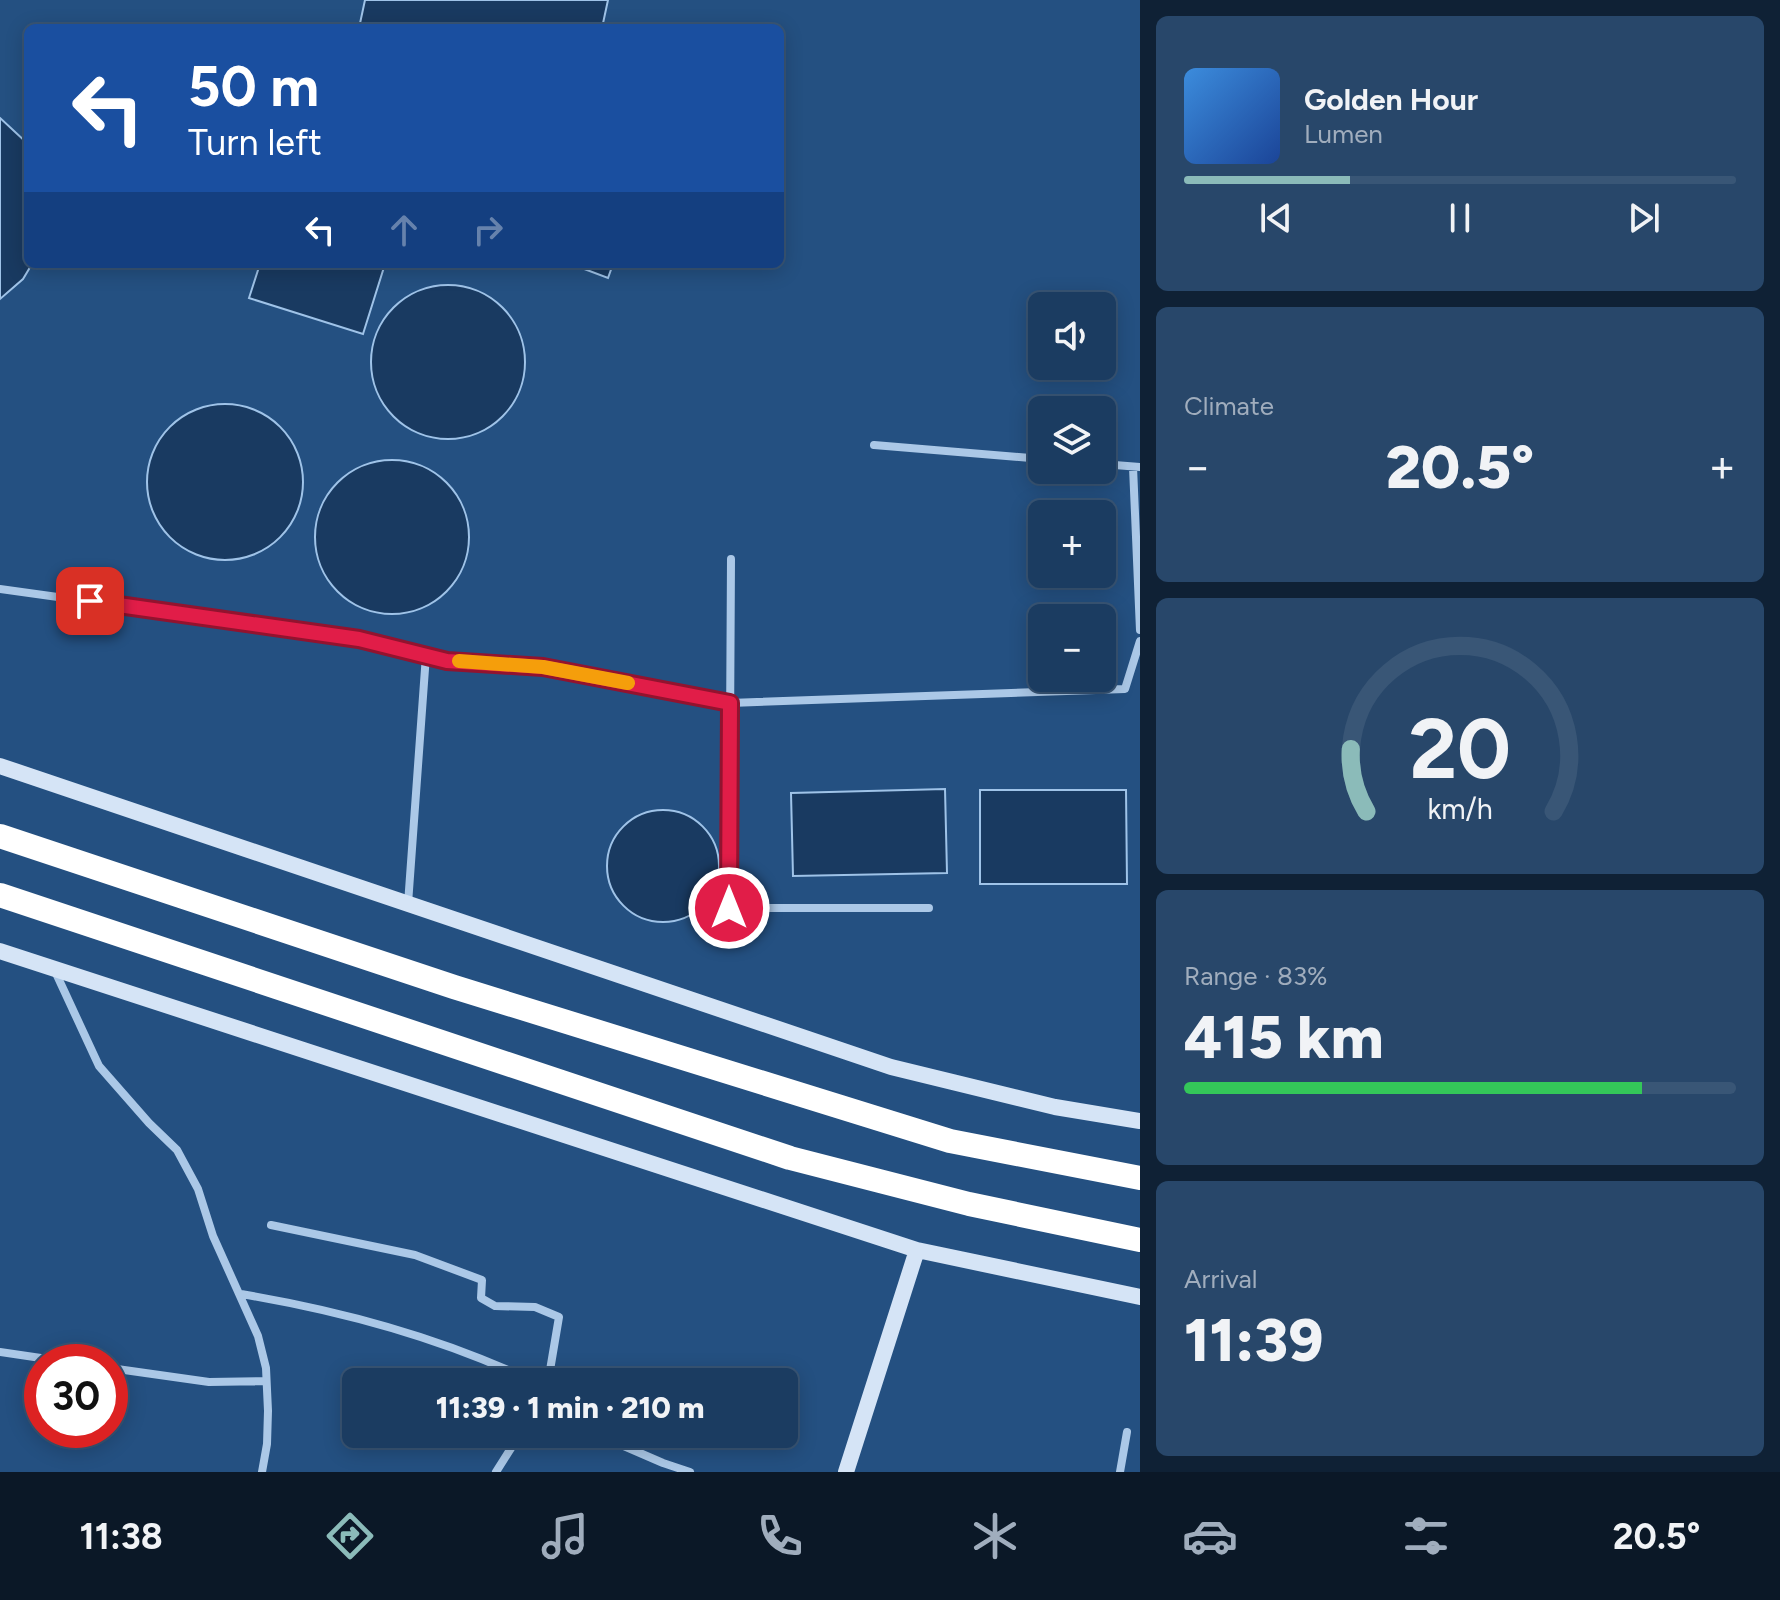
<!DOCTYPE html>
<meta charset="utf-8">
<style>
body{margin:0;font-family:Figtree,sans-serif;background:#28476a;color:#f1f3f6;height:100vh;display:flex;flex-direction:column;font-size:30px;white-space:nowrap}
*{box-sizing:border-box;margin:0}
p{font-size:26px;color:#a0adbd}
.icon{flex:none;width:44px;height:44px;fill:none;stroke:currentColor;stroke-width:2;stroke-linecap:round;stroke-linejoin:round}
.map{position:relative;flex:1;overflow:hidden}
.sheet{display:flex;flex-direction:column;gap:16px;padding:16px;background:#0f2135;width:640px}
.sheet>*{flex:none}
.hud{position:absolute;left:24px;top:24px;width:760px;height:244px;border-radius:12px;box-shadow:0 4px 20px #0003,0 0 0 2px #395676;background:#1a4fa0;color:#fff;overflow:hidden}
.tools{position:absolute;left:1028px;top:292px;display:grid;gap:16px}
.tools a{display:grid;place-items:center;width:88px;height:88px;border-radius:12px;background:#1b3c61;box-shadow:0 4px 20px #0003,0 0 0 2px #395676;font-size:40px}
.speed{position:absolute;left:24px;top:1344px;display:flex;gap:16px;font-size:40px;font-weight:700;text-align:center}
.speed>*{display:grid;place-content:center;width:104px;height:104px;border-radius:50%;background:#1b3c61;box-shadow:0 4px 20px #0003,0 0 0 2px #395676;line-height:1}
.speed .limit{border:12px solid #d22;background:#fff;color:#111}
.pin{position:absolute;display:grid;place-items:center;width:68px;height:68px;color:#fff;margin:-34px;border-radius:16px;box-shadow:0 4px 12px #0006}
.me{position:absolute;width:88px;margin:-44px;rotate:0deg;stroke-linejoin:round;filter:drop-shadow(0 0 6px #0008)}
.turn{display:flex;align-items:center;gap:28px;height:168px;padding:0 32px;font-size:36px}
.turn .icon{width:104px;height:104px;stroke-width:2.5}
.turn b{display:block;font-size:56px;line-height:68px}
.lanes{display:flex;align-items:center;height:76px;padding:0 32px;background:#0003;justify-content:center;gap:40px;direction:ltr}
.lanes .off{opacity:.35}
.big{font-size:60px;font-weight:800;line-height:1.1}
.sheet .widget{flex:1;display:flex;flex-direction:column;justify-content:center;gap:12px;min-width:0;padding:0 28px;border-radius:12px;background:#28476a}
.sheet .dial{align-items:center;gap:0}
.dial svg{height:208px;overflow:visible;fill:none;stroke:#395676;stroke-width:7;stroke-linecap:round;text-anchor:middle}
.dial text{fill:#f1f3f6;stroke:none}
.song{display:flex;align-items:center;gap:24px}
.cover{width:96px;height:96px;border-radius:12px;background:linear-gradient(135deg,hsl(210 70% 55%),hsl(220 70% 35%))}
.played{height:8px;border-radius:4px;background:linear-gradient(90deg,#8bbbb9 30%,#395676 30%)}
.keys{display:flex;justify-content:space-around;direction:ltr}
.heat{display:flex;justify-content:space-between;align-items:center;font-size:44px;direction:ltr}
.charge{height:12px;border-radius:6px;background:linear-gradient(90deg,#34c759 83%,#395676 0)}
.trip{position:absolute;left:342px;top:1368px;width:456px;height:80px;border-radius:12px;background:#1b3c61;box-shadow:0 4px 20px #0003,0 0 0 2px #395676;font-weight:800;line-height:80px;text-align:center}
.tabs{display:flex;height:128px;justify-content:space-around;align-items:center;background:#0b1827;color:#a0adbd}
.tabs .icon{width:56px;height:56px}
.tabs .on{color:#8bbbb9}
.tabs b{font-size:36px;color:#f1f3f6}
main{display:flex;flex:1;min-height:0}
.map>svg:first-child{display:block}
.water{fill:#193a61;stroke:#9fc3e8;stroke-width:2}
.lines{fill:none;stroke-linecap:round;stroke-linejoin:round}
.street{stroke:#abc8e7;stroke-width:8}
.secondary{stroke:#d5e4f6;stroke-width:16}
.highway{stroke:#fff;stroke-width:24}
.route-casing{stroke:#92132f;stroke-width:20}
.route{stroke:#e11d48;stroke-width:14}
.slow{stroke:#f59e0b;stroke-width:14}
</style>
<main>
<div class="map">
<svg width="1140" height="1472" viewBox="0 0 1140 1472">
<rect width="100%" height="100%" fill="#245081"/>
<path class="water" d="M365,0h243l-6,28h-243z
M0,118l28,26v120h4l-9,15 -23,20z
M260,264h125l-22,70 -114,-36z
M571,264h42l-5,14z
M371 362a77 77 0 1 1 154 0a77 77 0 1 1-154 0Z
M147 482a78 78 0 1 1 156 0a78 78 0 1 1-156 0Z
M315 537a77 77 0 1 1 154 0a77 77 0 1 1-154 0Z
M945,789l2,84 -154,3 -2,-83z
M980,790h146l1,94h-147z
M607 866a56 56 0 1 1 112 0a56 56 0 1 1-112 0Z"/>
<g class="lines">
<path class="street" d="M874,445l168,14
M1102,464l38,3
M1133,467l7,163
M731,559l-2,349h200
M0,589l359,50 88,22 96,6 187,36 395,-14 15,-48
M408,904l18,-249
M54,969l45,97 50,57 28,27 21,39 15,47 45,100 8,32 2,43 -1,33 -5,28
M271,1225l144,30 67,25 -1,18 14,8 40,1 24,10 -11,65
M241,1294c102,17 199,43 293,88
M0,1352l68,10
M110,1368l99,14 57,-1
M596,1434l67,29 27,9
M496,1472l24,-38
M1120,1472l7,-40"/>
<path class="secondary" d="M0,766l891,301 164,40 85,14
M0,951l917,299 223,47
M846,1472l71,-222"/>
<path class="highway" d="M0,836l454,151 496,154 190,37
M0,895l790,263 179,46 171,36"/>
</g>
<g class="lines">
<g class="route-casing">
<path id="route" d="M90,601l269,38 88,22 96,6 187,36 -1,205"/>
</g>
<use href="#route" class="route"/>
<path class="slow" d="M459,661l84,6 85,16"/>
</g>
</svg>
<div class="tools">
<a><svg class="icon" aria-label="sound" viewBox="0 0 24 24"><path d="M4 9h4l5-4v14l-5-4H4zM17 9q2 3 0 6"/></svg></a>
<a><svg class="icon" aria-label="layers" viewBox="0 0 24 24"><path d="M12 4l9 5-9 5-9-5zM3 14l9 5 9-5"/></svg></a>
<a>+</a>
<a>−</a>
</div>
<div class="speed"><div class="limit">30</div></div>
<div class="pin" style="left:90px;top:601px;background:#d93025"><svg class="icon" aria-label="arrive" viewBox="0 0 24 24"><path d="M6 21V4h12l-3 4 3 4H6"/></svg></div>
<svg class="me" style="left:729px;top:908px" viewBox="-20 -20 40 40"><circle r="17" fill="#e11d48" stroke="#fff" stroke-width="3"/><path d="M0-11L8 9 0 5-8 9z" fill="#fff"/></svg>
<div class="trip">11:39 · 1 min · 210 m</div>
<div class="hud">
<div class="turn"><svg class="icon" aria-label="left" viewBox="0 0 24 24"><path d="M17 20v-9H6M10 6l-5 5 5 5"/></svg><div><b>50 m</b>Turn left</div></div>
<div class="lanes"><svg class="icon" aria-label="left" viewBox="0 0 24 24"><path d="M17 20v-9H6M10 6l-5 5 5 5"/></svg><svg class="icon off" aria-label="ahead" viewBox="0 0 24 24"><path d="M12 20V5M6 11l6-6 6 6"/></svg><svg class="icon off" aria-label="right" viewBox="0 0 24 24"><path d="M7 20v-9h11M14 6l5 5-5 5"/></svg></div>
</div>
</div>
<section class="sheet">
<div class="widget">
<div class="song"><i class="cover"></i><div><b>Golden Hour</b><p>Lumen</p></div></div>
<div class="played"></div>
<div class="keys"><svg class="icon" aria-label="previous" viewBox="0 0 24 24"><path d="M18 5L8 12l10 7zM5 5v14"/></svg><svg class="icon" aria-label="pause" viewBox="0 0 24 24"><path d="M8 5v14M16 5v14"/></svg><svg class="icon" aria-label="next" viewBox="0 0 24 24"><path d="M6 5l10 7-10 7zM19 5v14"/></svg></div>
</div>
<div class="widget"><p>Climate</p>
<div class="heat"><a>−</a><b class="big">20.5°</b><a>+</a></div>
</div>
<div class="widget dial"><svg viewBox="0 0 100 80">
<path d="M14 69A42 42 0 1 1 86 69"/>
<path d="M14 69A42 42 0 0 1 8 45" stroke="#8bbbb9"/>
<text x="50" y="56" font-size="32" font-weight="700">20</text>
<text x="50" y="72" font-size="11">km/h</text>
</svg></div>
<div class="widget"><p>Range · 83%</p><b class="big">415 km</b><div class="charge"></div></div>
<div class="widget"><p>Arrival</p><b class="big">11:39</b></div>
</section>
</main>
<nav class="tabs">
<b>11:38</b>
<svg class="icon on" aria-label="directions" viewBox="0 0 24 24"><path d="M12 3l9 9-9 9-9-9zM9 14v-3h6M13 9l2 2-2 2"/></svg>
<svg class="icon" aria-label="music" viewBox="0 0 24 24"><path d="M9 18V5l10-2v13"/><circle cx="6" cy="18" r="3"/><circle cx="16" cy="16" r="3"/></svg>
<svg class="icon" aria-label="phone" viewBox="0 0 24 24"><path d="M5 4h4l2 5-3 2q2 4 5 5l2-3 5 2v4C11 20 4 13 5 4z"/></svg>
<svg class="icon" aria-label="climate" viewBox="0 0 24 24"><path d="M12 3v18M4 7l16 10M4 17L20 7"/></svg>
<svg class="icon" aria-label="car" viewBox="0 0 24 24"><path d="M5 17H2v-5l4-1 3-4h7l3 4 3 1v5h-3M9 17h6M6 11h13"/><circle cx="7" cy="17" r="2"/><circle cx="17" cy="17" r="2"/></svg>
<svg class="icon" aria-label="filters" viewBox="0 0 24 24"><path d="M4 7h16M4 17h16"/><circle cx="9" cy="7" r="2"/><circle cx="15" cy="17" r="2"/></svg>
<b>20.5°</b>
</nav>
